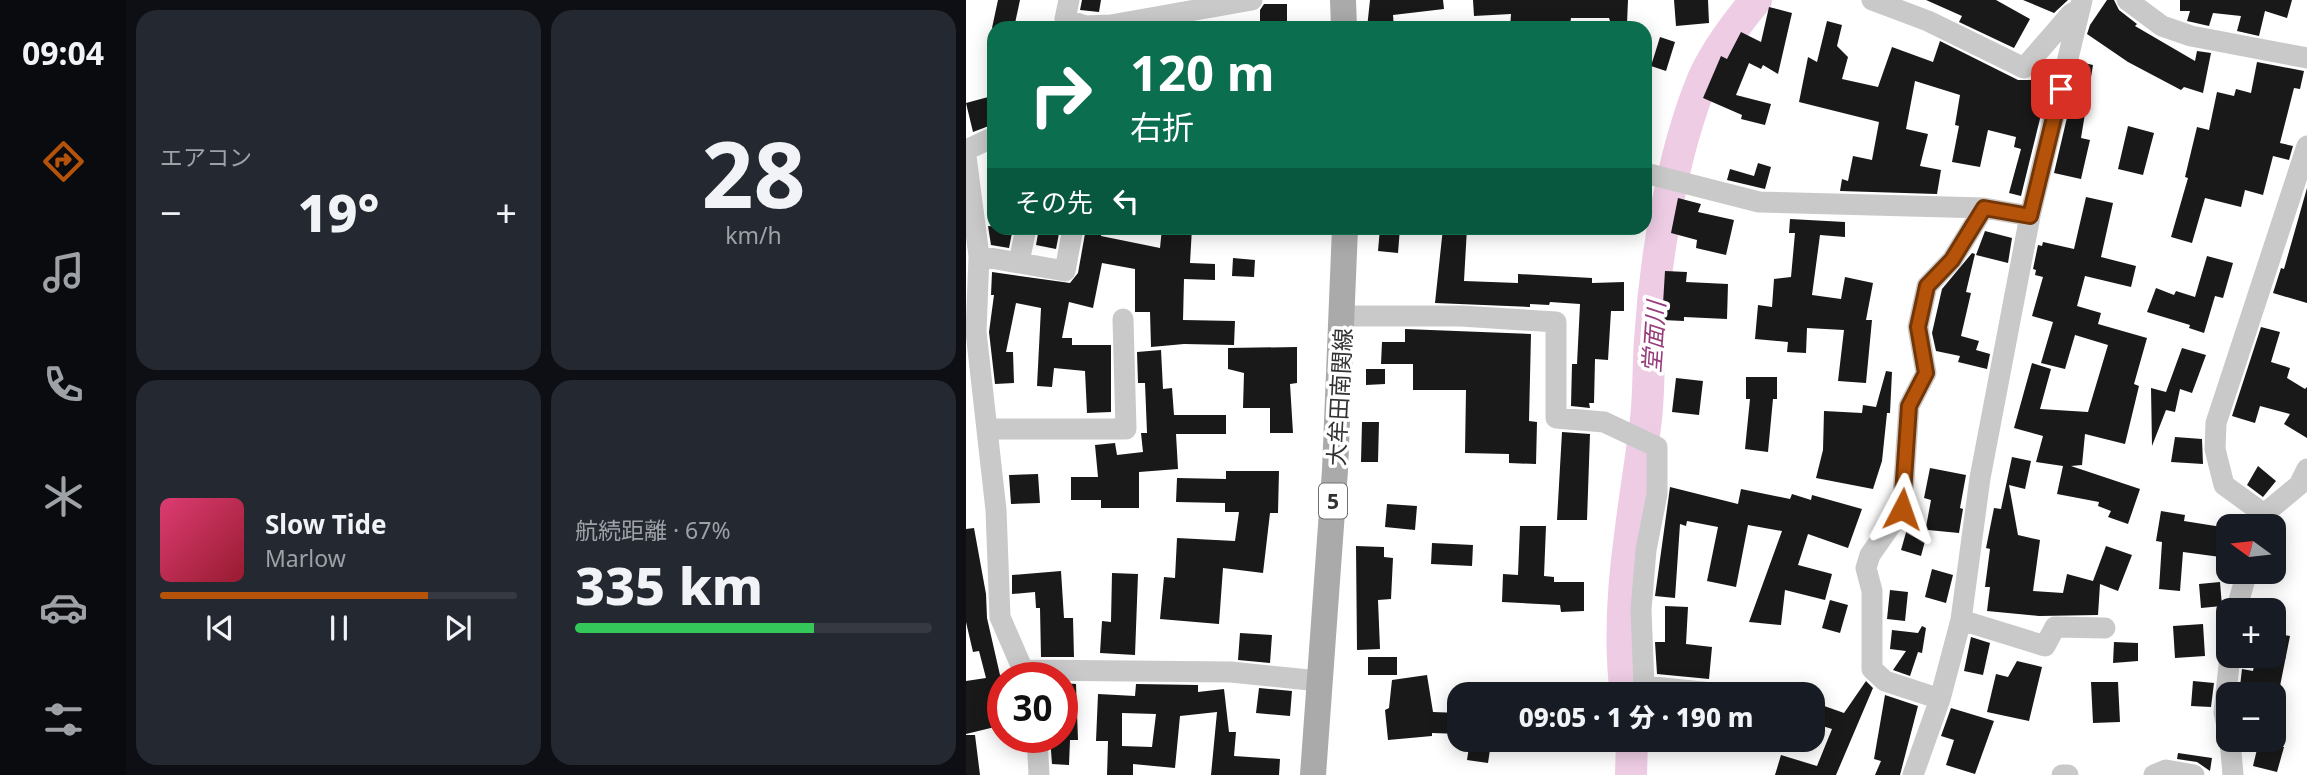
<!DOCTYPE html>
<html lang="ja">
<meta charset="utf-8">
<style>
body{margin:0;font-family:"Noto Sans","Noto Sans JP",sans-serif;background:#242831;color:#f1f3f6;height:100vh;display:flex;flex-direction:column;font-size:26px;white-space:nowrap}
*{box-sizing:border-box;margin:0}
p{font-size:23px;color:#9ea1a6}
.icon{flex:none;width:38px;height:38px;fill:none;stroke:currentColor;stroke-width:2;stroke-linecap:round;stroke-linejoin:round}
.map{position:relative;flex:1;overflow:hidden}
.sheet{display:flex;flex-direction:column;gap:10px;padding:10px;background:#0d0f14;width:840px}
.sheet>*{flex:none}
.hud{position:absolute;left:21px;top:21px;width:665px;height:214px;border-radius:21px;box-shadow:0 4px 18px #0003;background:#0b6e4f;color:#fff;overflow:hidden}
.needle{width:46px;rotate:285deg}
.fabs{position:absolute;left:1250px;top:514px;display:grid;gap:14px}
.fabs a{display:grid;place-items:center;width:70px;height:70px;border-radius:14px;background:#171b24;box-shadow:0 4px 18px #0003;font-size:35px}
.speed{position:absolute;left:21px;top:662px;display:flex;gap:14px;font-size:35px;font-weight:700;text-align:center}
.speed>*{display:grid;place-content:center;width:91px;height:91px;border-radius:50%;background:#171b24;box-shadow:0 4px 18px #0003;line-height:1}
.speed .limit{border:10px solid #d22;background:#fff;color:#111}
.pin{position:absolute;display:grid;place-items:center;width:60px;height:60px;color:#fff;margin:-30px;border-radius:14px;box-shadow:0 4px 10px #0006}
.me{position:absolute;width:77px;margin:-38px;rotate:4deg;stroke-linejoin:round;filter:drop-shadow(0 0 5px #0008)}
.turn{display:flex;align-items:center;gap:24px;height:147px;padding:0 28px;font-size:32px}
.turn .icon{width:91px;height:91px;stroke-width:2.5}
.turn b{display:block;font-size:49px;line-height:60px}
.then{display:flex;align-items:center;height:66px;padding:0 28px;background:#0003;gap:14px;font-size:26px}
.big{font-size:52px;font-weight:800;line-height:1.1}
.sheet .tile{flex:1;display:flex;flex-direction:column;justify-content:center;gap:10px;min-width:0;padding:0 24px;border-radius:21px;background:#242831}
.sheet .dial{align-items:center;gap:0}
.dial b{font-size:91px;line-height:1}
.song{display:flex;align-items:center;gap:21px}
.cover{width:84px;height:84px;border-radius:10px;background:linear-gradient(135deg,hsl(340 70% 55%),hsl(350 70% 35%))}
.played{height:7px;border-radius:4px;background:linear-gradient(90deg,#b45309 75%,#363941 75%)}
.keys{display:flex;justify-content:space-around;direction:ltr}
.heat{display:flex;justify-content:space-between;align-items:center;font-size:38px;direction:ltr}
.charge{height:10px;border-radius:5px;background:linear-gradient(90deg,#34c759 67%,#363941 0)}
.sheet .tiles{flex:1;display:grid;gap:10px;grid-template-columns:repeat(2,1fr)}
.trip{position:absolute;left:481px;top:682px;width:378px;height:70px;border-radius:21px;background:#171b24;box-shadow:0 4px 18px #0003;font-weight:800;line-height:70px;text-align:center}
main{display:flex;flex:1;min-height:0}
.tab-bar{display:flex;flex-direction:column;width:126px;justify-content:space-around;align-items:center;background:#090b0e;color:#9ea1a6}
.tab-bar .icon{width:49px;height:49px}
.tab-bar .active{color:#b45309}
.tab-bar b{font-size:32px;color:#f1f3f6}
.map>svg:first-child{display:block}
.lines{fill:none;stroke-linecap:round;stroke-linejoin:round}
.river{stroke:#eecde4;stroke-width:32}
.building{fill:#191919;fill-rule:evenodd}
.minor{stroke:#c9c9c9;stroke-width:21}
.major{stroke:#aaa;stroke-width:26}
.route-casing{stroke:#753606;stroke-width:18}
.route{stroke:#b45309;stroke-width:12}
.labels{text-anchor:middle;dominant-baseline:central;stroke-width:7;stroke-linejoin:round;paint-order:stroke}
.shield{fill:#fff;stroke:#707070;stroke-width:2}
.shield-label{font-size:21px;font-weight:bold;fill:#323232}
.street-label{font-size:23px;fill:#323232;stroke:#fff}
.water-label{font-size:24px;font-style:italic;fill:#973d7b;stroke:#fff}
</style>
<main>
<nav class="tab-bar">
<b>09:04</b>
<svg class="icon active" aria-label="directions" viewBox="0 0 24 24"><path d="M12 3l9 9-9 9-9-9zM9 14v-3h6M13 9l2 2-2 2"/></svg>
<svg class="icon" aria-label="music" viewBox="0 0 24 24"><path d="M9 18V5l10-2v13"/><circle cx="6" cy="18" r="3"/><circle cx="16" cy="16" r="3"/></svg>
<svg class="icon" aria-label="phone" viewBox="0 0 24 24"><path d="M5 4h4l2 5-3 2q2 4 5 5l2-3 5 2v4C11 20 4 13 5 4z"/></svg>
<svg class="icon" aria-label="climate" viewBox="0 0 24 24"><path d="M12 3v18M4 7l16 10M4 17L20 7"/></svg>
<svg class="icon" aria-label="car" viewBox="0 0 24 24"><path d="M5 17H2v-5l4-1 3-4h7l3 4 3 1v5h-3M9 17h6M6 11h13"/><circle cx="7" cy="17" r="2"/><circle cx="17" cy="17" r="2"/></svg>
<svg class="icon" aria-label="filters" viewBox="0 0 24 24"><path d="M4 7h16M4 17h16"/><circle cx="9" cy="7" r="2"/><circle cx="15" cy="17" r="2"/></svg>
</nav>
<section class="sheet">
<div class="tiles">
<div class="tile"><p>エアコン</p>
<div class="heat"><a>−</a><b class="big">19°</b><a>+</a></div>
</div>
<div class="tile dial"><b>28</b><p>km/h</p></div>
<div class="tile">
<div class="song"><i class="cover"></i><div><b>Slow Tide</b><p>Marlow</p></div></div>
<div class="played"></div>
<div class="keys"><svg class="icon" aria-label="previous" viewBox="0 0 24 24"><path d="M18 5L8 12l10 7zM5 5v14"/></svg><svg class="icon" aria-label="pause" viewBox="0 0 24 24"><path d="M8 5v14M16 5v14"/></svg><svg class="icon" aria-label="next" viewBox="0 0 24 24"><path d="M6 5l10 7-10 7zM19 5v14"/></svg></div>
</div>
<div class="tile"><p>航続距離 · 67%</p><b class="big">335 km</b><div class="charge"></div></div>
</div>
</section>
<div class="map">
<svg width="1341" height="775" viewBox="0 0 1341 775">
<rect width="100%" height="100%" fill="#fff"/>
<g class="lines">
<path class="river" d="M660,695c-12,-92 9,-185 20,-276 3,-26 2,-53 4,-79 5,-81 22,-186 53,-261 13,-29 32,-54 53,-79
M665,775l1,-35"/>
</g>
<path class="building" d="M32,0h22l-6,28h-22z
M116,0h19l-2,12 -19,-2z
M404,0h73l1,9 -51,6 1,13h-27z
M507,0h155l-1,24h-16l-2,-6h-38l-1,7 -46,-3 -1,6h-13l1,-14 -37,2z
M708,0h34l1,23 -33,3z
M960,0h70l34,19 -16,29 -55,-26 3,-6z
M1057,0h45l-14,13z
M1141,0h7l5,10 18,14 -2,2 60,35 2,-10 14,2 -8,40 -19,-6 -3,3 -53,-28 -41,-28 3,-9z
M1214,0h112l-5,18 -22,-7 -6,25 -22,-5 4,-15 -28,-3 -4,13 -22,-5 3,-10h-10z
M298,4h23v21h-27v-15z
M803,7l23,6 -14,61 -15,-9 -2,4 -12,-6 -13,32 35,9 -6,21 -24,-6 1,-4 -39,-17 18,-42 6,3 14,-27 20,10z
M861,21l15,4 -5,21 11,11 -6,22 36,8 14,-40 41,15 7,-21 78,39h23l-9,26 17,-24 -28,114 -12,-3 12,-44 -7,-2 2,-10 -28,-7 -8,37 -28,-5 7,-36 -4,-1 5,-30 -45,-14 -9,48 22,5 -8,32 21,4 -4,24 -97,-3 2,-12 6,2 5,-25 19,4 7,-38 -80,-20 9,-45 9,5z
M694,37l15,5 -9,29 -15,-5z
M1114,62l13,3 -12,73 9,2 -9,39 -27,-6z
M1291,62l47,9 -4,18 -6,-1 -14,55 13,3 -4,14 -16,-4 -10,39 -18,-5 -4,17 -36,-9 -13,45 -21,-6 17,-59 -3,-1 12,-50 12,3 8,-38 17,4 2,-7 15,4z
M26,96l2,28 -21,8 -7,-29z
M1162,126l26,7 -11,42 -25,-6z
M792,163l13,4 -6,22 -38,-9 3,-11 24,7z
M1341,188v115l-34,-10 8,-25 3,1z
M1120,197l27,6 -12,54 35,9 -5,21 -46,-11 -8,30 24,7 -3,11 49,14 -13,46 5,2 -14,58 -40,-10 -3,31 -11,1 69,23 -12,35 -20,-7 3,-6 -13,-5 1,-4 -42,-8 6,-28 -27,-4 7,-26 -29,-8 18,-65 19,6 -11,40 48,3 20,-67 -33,-10 -10,34 -24,-6 12,-41 -21,-6 11,-39 -8,-2 1,-5 -3,-1 5,-24 4,1 1,-4 31,7z
M712,198l23,6 -3,8 36,8 -8,35 -30,-7 1,-8 -26,-7z
M824,219l55,3v15l-25,-2 -8,60 29,4 4,-22 28,6 -7,37h6l-6,63 -28,-2 6,-51 -37,-2 -1,25 -19,-1 1,-10 -33,-3 3,-34 14,2 2,-28 17,-2 4,-44h-6z
M22,226l25,2 -4,20 -18,-3z
M73,228h21l-4,21 -20,-4z
M120,228l16,3 -1,5 59,12 2,-20h30l-2,35 25,1v16l-31,-1 -1,41 52,1 -1,24 -50,-1 -33,3 -1,-35h-15v-43l-33,-6 -9,45 -24,-6 -7,36h10v7h39v67l-24,1 -2,-42 -31,-3 -2,19 -15,-1 4,-78 -25,-5 -10,49h7l1,31 -19,1 -6,-52 5,-37h-3l1,-23 78,11 8,-10z
M414,228h20l-2,25 -20,-2z
M477,228h24l-3,53 54,2v-9l74,4v5l32,-1v29h-13l-3,49 -13,-1 -1,44h-5l1,5 -19,-2 1,-42h5l3,-60 -30,-2 -1,3 -19,-1v3l-95,-4z
M1019,231l27,7 -4,25 -32,-8z
M1006,253l3,1 -9,38 5,1 -10,43 18,5 -3,9 14,4 -3,15 -29,-7 2,-6 -24,-5 -4,-18 10,-44z
M1241,256l26,7 -10,35 -8,-2 -11,37 -15,-5 1,-3 -43,-13 9,-24 18,7 2,-4 19,6z
M267,258l22,2 -1,17 -22,-1z
M699,271l22,1 -1,10 42,2 -1,35 -43,-2v4l-22,-1z
M1295,327l19,5 -9,30 19,6 -3,10 18,11 2,-2v51l-23,-14 6,-10 -30,-8 -5,17 -23,-7z
M439,329l126,5 -2,87 8,1 -1,42 -27,-1v-9l-44,-1 1,-63h-53v-26h-32l1,-22h23z
M331,347v36l-7,1 3,49h-23v-25h-27l1,-35 -16,-4v-21z
M1216,348l24,7 -14,38 -12,-4 -5,23 -9,-2 -14,36 -1,-58 15,4z
M195,350l2,39 9,-1 2,27h52v19h-50l2,35 -39,3v36h-38v-8h-30v-23h27l-3,-32 20,-2 2,12 26,-3 -2,-19h6l-2,-50h-7l-1,-31z
M400,369h19v15l-19,1z
M920,371l6,1 -2,41h-3l-5,48 -9,28 -57,-11 7,-28 1,-39 38,2 1,-8 13,2z
M780,377h31v22h-4l-5,53 -23,-3 5,-50h-4z
M710,378l27,3 -4,34 -27,-3z
M396,422h17l-1,40h-17z
M596,432l28,2 -3,86h-30z
M1209,437l27,2 1,25 -32,-2z
M1046,457l19,4 -6,28 -16,-4 9,50 22,5 -7,51 30,2 4,-19 26,7 13,-35 26,9 -14,36 -18,-7 -2,31 -59,1 -52,-5 3,-24h-5l5,-38 -4,-1 8,-40 7,1z
M1292,466l18,15 -13,16 -16,-12z
M964,468l36,7 -6,33 3,1 -4,24 -31,-3 -7,26 -20,-6 8,-28 17,5 5,-27 -7,-2z
M260,471h53l-1,42h-8l-7,60 -40,-5 -4,56 -59,-5 4,-42 11,1 2,-40 58,3 4,-29h-14v-9l-49,-1 1,-24 49,1z
M72,474l2,29 -29,1 -2,-29z
M704,487l68,17 3,-15 49,10 2,-5 19,6 1,-5 50,14 -14,39 -40,-14 -10,31 34,9 -7,26 -40,-10 -4,35 -32,-3 33,-91 -34,-6 -12,62 -29,-6 11,-54 -31,-6 -1,5 -6,-2 -5,74 -20,-2z
M421,504l30,2 -2,24 -30,-3z
M1195,511l24,4 -1,6 44,7v30l-45,-6 -3,39 -21,-2 3,-47 -6,-1z
M554,526h26l-2,50 10,1v5h30v29l-23,1 -1,-7 -58,-3 1,-28 15,1z
M8,528l12,66 1,24 13,57h3v50l-37,9v-53l20,-3 -7,-27 -6,1 -7,-30v-93z
M466,543l41,2 -1,21 -41,-2z
M390,546l28,1v10l9,1 -2,41 -13,1 2,49 -23,1z
M966,569l21,6 -7,28 -21,-6z
M95,571l3,47h9l1,39h-33l-1,-49h-4l-1,-16 -23,2v-19z
M146,573l26,1 -3,81 -35,-2 2,-32 9,1z
M1254,582l2,24 -21,2 -2,-24z
M924,590l18,2 -3,29 -18,-2z
M864,600l18,5 -8,28 -18,-5z
M699,606l23,1 -2,37 26,3 -3,32 -52,-5 -2,-32h10z
M1237,624l2,32 -30,2 -2,-32z
M956,626l4,2 -4,25 -4,-1 -8,24 -17,-6 13,-19 -16,-2 2,-19 26,3z
M274,633l32,2 -2,28 -32,-3z
M1307,633l17,3 -10,50 -3,-1 -1,5 -17,-3 -1,8h-19l3,-26 11,2 3,-15h17z
M1005,637l19,6 -7,32 -19,-4z
M1148,642l24,1v18l-25,2z
M402,657h29v18h-29z
M1051,661l25,6 -13,54 -42,-9 9,-38 12,3z
M461,675l6,37 27,1v21l-28,-1v3l-44,4 -3,-30 4,-2 3,-28z
M900,681l7,7 -37,87h-61l6,-20 36,11 15,-37 -19,-6v-21l31,11z
M1227,681l21,2 -3,24 -20,-1z
M1125,682h27l2,40 -27,1z
M96,683l14,1 2,56h-8l-1,25 -17,-1 -2,-27h12z
M170,684l62,1v7l26,-3 5,43h7l-2,24 46,3 -1,16h-68l6,-63 -37,4 -5,52 -42,-4v11h-26l1,-34h-12l2,-47 37,2zM156,713l34,1 -4,33 -30,-1z
M293,688l33,3 -2,25 -34,-3z
M919,695l33,11 -18,69h-25l6,-14 -7,-2z
M985,708l43,13 -19,53 -29,-9 8,-25 -13,-4z
M0,735h9l5,40h-14z
M504,740l21,3 -3,20 -21,-3z
M1293,741l25,6 -7,25 -24,-6z
M1212,753l34,5 -2,13 -13,-9 -20,-3z"/>
<g class="lines">
<path class="minor" d="M103,0l-4,19 20,7 26,-1 141,-25
M906,0l56,21 96,47 47,-54 9,-5
M1161,0l35,26 29,10 116,22
M0,150l28,-13
M0,156l13,100
M679,173l114,29 225,6 46,8
M53,262l7,-34
M377,316h118l95,6v96l48,4 53,25v47l-11,56 -5,60 3,76 68,7
M21,429h139l-3,-110
M1298,514l-40,-29 -9,-36 1,-26 91,-277
M1294,527l4,-13 35,-29 8,-16
M1270,611l11,-39
M995,620l84,26 10,-19 50,1
M58,670l207,2 88,9
M60,677l-26,-60 -4,-107 -20,-178 3,-76 86,15 8,-43
M974,699l-55,-18 -13,-12v-78l-6,-23 4,-13 32,-46 7,-103 17,-33 -8,-46 9,-41 25,-26 32,-52
M1262,732l-4,-20 6,-56
M71,737l2,38
M1264,740l3,35
M947,775l27,-76 21,-79 19,-142 50,-262 52,-216
M1096,775h6
M1188,775l12,-5 28,5"/>
<path class="major" d="M377,0l1,28
M347,775l22,-305 10,-242"/>
</g>
<g class="lines">
<g class="route-casing">
<path id="route" d="M936,509l7,-103 17,-33 -8,-46 9,-41 25,-26 32,-52 46,8 31,-127"/>
</g>
<use href="#route" class="route"/>
</g>
<g class="labels">
<rect class="shield" x="353" y="483.5" width="28" height="35" rx="5"/>
<g class="shield-label">
<text x="367" y="501">5</text>
</g>
<g class="street-label">
<text transform="translate(373 397) rotate(-87)">大牟田南関線</text>
</g>
<g class="water-label">
<text transform="translate(687 337) rotate(-86)">堂面川</text>
</g>
</g>
</svg>
<div class="fabs">
<a><svg class="needle" viewBox="-14 -14 28 28"><path d="M0-13l5 13h-10z" fill="#e53935"/><path d="M0 13l5-13h-10z" fill="#9ea1a6"/></svg></a>
<a>+</a>
<a>−</a>
</div>
<div class="speed"><div class="limit">30</div></div>
<div class="pin" style="left:1095px;top:89px;background:#d93025"><svg class="icon" aria-label="arrive" viewBox="0 0 24 24"><path d="M6 21V4h12l-3 4 3 4H6"/></svg></div>
<svg class="me" style="left:936px;top:509px" viewBox="-20 -20 40 40"><path d="M0-17L14 15 0 8-14 15z" fill="#b45309" stroke="#fff" stroke-width="4"/></svg>
<div class="trip">09:05 · 1 分 · 190 m</div>
<div class="hud">
<div class="turn"><svg class="icon" aria-label="right" viewBox="0 0 24 24"><path d="M7 20v-9h11M14 6l5 5-5 5"/></svg><div><b>120 m</b>右折</div></div>
<div class="then">その先<svg class="icon" aria-label="left" viewBox="0 0 24 24"><path d="M17 20v-9H6M10 6l-5 5 5 5"/></svg></div>
</div>
</div>
</main>
